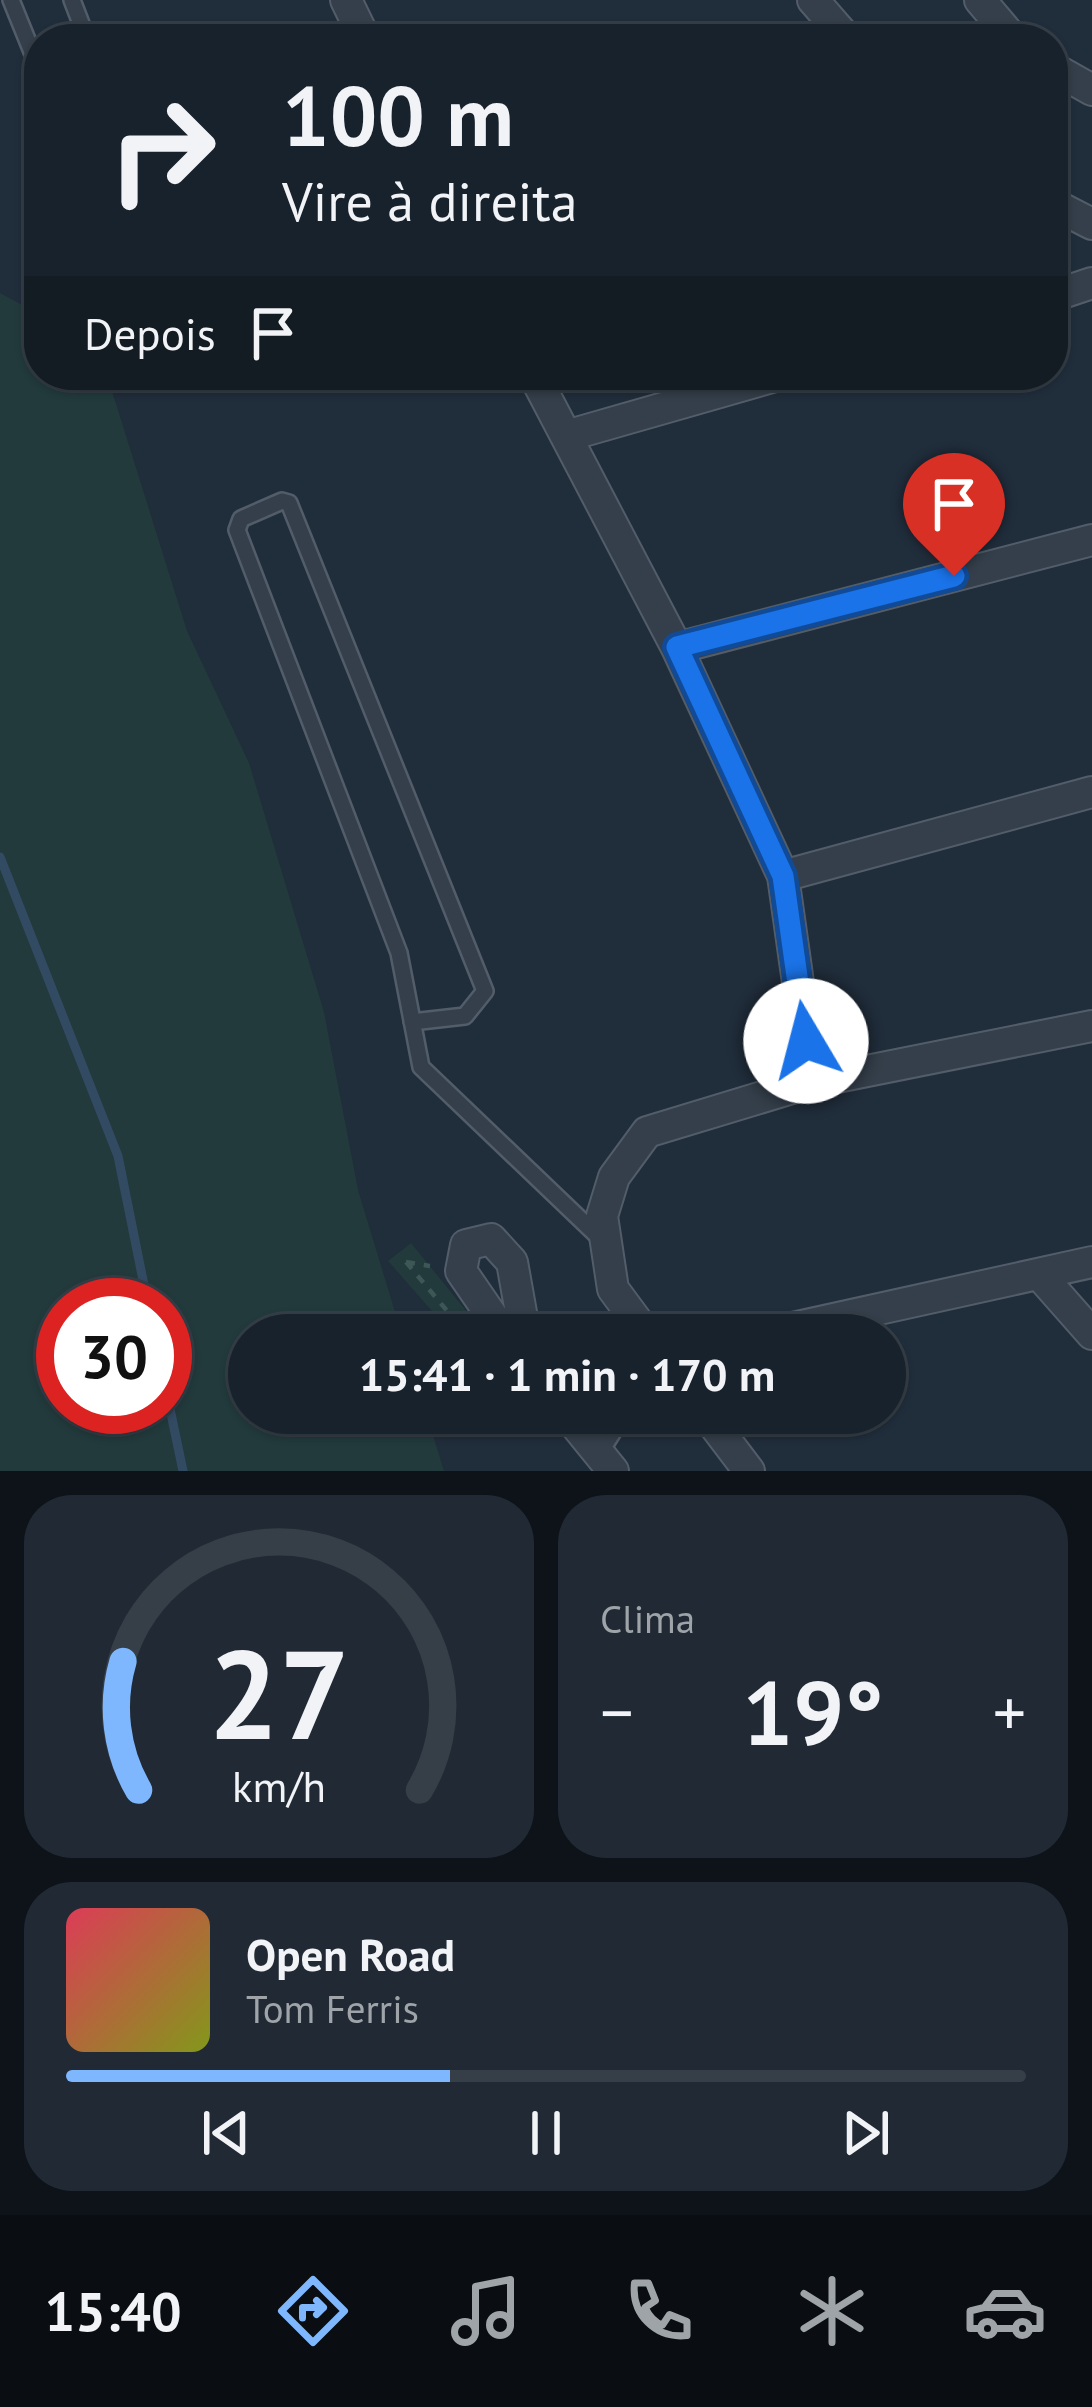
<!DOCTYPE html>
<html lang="pt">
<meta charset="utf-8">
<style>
body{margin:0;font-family:"PT Sans",sans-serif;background:#212a34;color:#f1f3f6;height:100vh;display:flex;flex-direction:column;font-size:45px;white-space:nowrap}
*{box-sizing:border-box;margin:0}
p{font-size:39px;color:#9fa4a9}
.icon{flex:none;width:66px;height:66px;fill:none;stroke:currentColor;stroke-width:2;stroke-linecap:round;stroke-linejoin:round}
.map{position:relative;height:1471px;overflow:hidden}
.side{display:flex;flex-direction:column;gap:24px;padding:24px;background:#0d1318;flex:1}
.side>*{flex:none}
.top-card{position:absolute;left:24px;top:24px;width:1044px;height:366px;border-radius:48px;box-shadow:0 3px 9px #0004,0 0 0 3px #363f48;background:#18222c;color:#f1f3f6;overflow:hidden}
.speed{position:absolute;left:36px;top:1278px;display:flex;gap:24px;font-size:60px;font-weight:700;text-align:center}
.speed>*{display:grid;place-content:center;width:156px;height:156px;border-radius:50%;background:#18222c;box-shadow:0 3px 9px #0004,0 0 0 3px #363f48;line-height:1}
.speed .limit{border:18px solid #d22;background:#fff;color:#111}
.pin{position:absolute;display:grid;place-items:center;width:102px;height:102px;color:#fff;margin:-123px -51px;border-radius:50% 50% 50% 0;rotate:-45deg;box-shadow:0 0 12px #0007}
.pin .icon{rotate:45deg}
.me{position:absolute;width:132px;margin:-66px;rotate:352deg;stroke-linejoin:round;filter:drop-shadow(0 0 9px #0008)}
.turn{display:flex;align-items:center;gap:42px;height:252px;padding:0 60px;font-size:54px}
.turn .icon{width:156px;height:156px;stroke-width:2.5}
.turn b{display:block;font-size:84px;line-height:102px}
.then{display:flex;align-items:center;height:114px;padding:0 60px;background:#0003;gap:24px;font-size:45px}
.big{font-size:90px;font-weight:600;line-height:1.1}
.side .widget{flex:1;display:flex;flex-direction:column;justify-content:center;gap:18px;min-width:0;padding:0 42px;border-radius:48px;background:#212a34}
.side .dial{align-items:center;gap:0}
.dial svg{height:312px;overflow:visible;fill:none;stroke:#363f48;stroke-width:7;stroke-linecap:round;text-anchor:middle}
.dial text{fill:#f1f3f6;stroke:none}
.song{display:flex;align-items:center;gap:36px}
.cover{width:144px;height:144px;border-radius:18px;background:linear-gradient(135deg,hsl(350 70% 55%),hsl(70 70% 35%))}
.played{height:12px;border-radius:6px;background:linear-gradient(90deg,#7eb7fd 40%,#363f48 40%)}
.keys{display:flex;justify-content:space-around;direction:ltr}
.heat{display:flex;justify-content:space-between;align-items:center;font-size:66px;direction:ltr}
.side .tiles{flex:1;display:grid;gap:24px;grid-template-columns:1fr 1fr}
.widget:last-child{grid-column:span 2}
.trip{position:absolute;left:228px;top:1314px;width:678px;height:120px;border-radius:60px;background:#18222c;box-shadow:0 3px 9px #0004,0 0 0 3px #363f48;font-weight:600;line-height:120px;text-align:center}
.tabs{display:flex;height:192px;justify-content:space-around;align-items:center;background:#0a0e12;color:#9fa4a9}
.tabs .icon{width:84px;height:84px}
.tabs .selected{color:#7eb7fd}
.tabs b{font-size:54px;color:#f1f3f6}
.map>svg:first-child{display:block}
.green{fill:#223a3c;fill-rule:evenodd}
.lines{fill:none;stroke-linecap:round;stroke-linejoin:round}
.stream{stroke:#334a63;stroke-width:9}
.service-casing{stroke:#525d69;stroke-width:20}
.minor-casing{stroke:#525d69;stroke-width:34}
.path{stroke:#3d5656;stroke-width:4.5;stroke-dasharray:9 9;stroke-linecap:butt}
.service{stroke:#343f4b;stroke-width:15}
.minor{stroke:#343f4b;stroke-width:30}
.route-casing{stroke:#114b97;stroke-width:30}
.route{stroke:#1a73e8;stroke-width:21}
</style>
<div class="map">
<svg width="1092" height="1471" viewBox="0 0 1092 1471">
<rect width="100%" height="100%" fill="#202d3b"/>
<path class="green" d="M0,293l39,21v61h68l80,256 62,132 75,249 34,178 44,145h-153v78h177l18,58h-444zM63,1305h102v102h-102z
M411,1243l75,92h-33l-65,-74z"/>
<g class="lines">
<path class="stream" d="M0,857l118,299 30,149
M165,1385l18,86"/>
<g class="service-casing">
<path id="service" d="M11,0l28,69
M72,0l15,39
M412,1022l53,-6 20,-25 -196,-488 -7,-2 -41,18 -4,11 162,423 22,114 182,174
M599,1454l26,-41"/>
</g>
<g class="minor-casing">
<path id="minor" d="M346,0l19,39
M813,0l34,39
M980,0l33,39
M1053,68l39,22
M1053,204l39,20
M1053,296l39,-13
M534,375l143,273 106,228 29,206
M566,436l213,-61
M677,648l415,-108
M783,876l309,-84
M1040,1275l52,59
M505,1335l-44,-64 5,-26 25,-6 21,23 13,73
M647,1335l-34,-46 -11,-73 12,-39 33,-45 165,-50 280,-56
M761,1335l331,-73
M566,1413l47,58
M705,1413l44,58"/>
</g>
<path class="path" d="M406,1262l24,4
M406,1262l58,69"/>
<use href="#service" class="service"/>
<use href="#minor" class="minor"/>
</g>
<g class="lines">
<g class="route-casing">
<path id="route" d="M806,1041l-23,-165 -106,-229 277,-71"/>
</g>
<use href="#route" class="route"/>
</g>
</svg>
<div class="speed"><div class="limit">30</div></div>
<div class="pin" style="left:954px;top:576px;background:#d93025"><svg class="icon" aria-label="arrive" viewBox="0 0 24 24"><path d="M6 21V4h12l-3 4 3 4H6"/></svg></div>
<svg class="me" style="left:806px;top:1041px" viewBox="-20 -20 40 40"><circle r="19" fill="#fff"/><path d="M0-13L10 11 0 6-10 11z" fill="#1a73e8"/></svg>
<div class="trip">15:41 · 1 min · 170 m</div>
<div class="top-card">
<div class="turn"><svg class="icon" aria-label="right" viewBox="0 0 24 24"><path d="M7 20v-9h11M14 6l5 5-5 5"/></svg><div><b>100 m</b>Vire à direita</div></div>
<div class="then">Depois<svg class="icon" aria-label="arrive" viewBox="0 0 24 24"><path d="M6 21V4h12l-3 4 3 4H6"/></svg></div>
</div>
</div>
<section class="side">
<div class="tiles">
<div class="widget dial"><svg viewBox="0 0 100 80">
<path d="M14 69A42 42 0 1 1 86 69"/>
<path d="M14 69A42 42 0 0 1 10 36" stroke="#7eb7fd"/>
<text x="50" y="56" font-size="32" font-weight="700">27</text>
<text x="50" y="72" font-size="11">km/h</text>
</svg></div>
<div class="widget"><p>Clima</p>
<div class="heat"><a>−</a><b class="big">19°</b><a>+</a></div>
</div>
<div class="widget">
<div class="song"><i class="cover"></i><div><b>Open Road</b><p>Tom Ferris</p></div></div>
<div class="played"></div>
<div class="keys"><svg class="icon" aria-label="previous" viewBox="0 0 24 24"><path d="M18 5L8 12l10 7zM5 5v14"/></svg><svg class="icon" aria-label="pause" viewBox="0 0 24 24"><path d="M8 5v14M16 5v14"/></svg><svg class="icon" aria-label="next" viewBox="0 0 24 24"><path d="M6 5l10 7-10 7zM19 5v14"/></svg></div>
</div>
</div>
</section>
<nav class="tabs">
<b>15:40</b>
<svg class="icon selected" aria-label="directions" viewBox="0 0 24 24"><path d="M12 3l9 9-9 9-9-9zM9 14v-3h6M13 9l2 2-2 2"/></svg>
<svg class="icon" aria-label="music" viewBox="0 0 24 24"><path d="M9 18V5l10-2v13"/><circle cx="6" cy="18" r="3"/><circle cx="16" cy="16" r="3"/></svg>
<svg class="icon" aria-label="phone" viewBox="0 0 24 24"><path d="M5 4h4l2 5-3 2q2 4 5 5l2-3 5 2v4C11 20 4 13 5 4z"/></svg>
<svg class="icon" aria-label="climate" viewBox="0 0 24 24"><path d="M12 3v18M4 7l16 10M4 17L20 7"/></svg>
<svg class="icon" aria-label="car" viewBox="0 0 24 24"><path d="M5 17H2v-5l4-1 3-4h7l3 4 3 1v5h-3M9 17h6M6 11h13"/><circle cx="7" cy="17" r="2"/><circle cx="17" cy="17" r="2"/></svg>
</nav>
